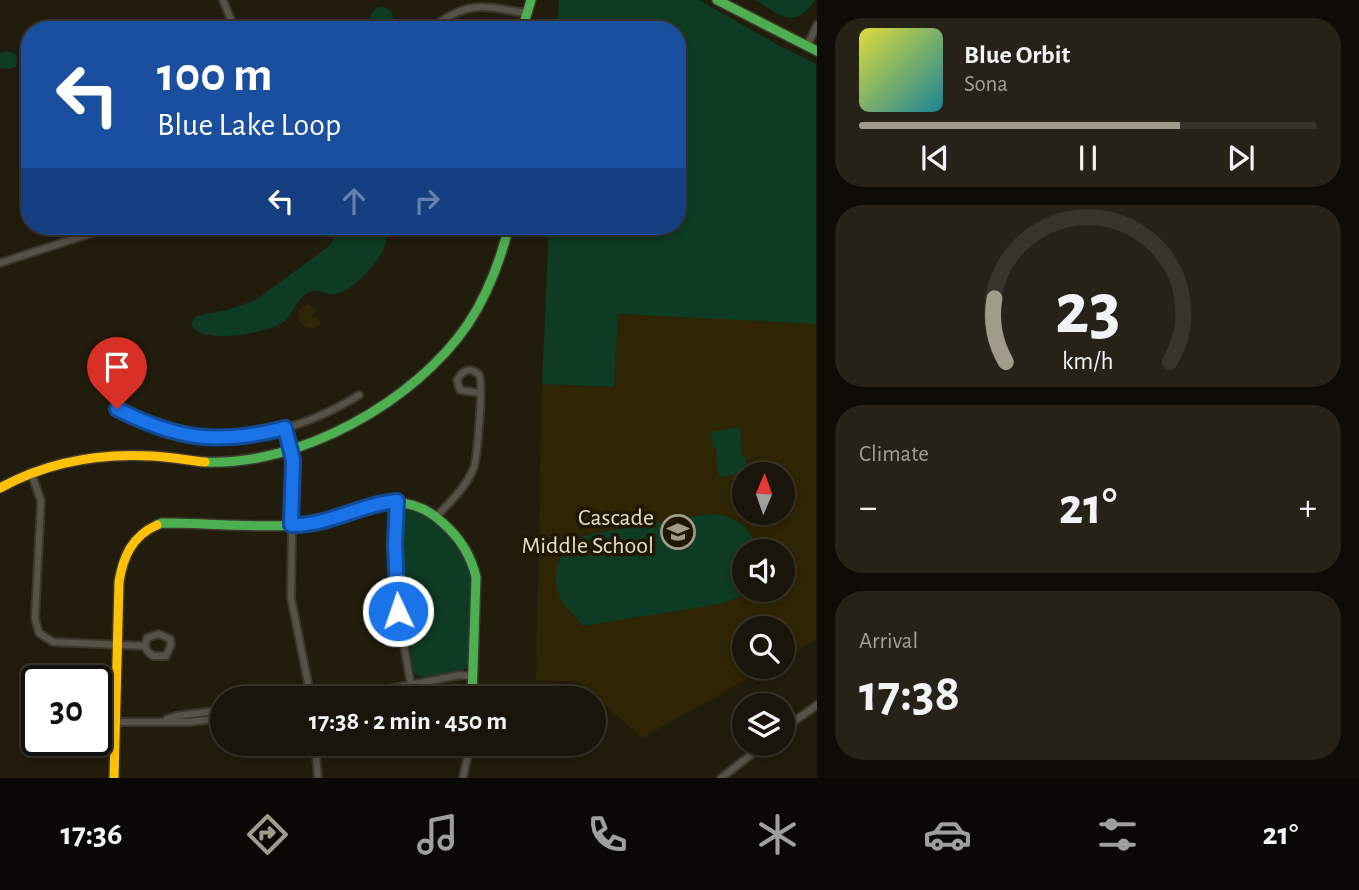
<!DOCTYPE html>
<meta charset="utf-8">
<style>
body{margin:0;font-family:"Alegreya Sans",sans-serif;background:#272218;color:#f1f3f6;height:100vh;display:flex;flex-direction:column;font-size:26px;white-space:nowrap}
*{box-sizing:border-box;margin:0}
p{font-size:23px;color:#9f9f9c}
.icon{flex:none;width:38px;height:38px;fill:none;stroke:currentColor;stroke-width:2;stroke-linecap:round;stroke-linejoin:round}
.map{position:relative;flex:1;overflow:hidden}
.details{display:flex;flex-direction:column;gap:18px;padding:18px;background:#0e0c06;width:542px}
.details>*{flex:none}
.top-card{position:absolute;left:21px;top:21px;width:665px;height:214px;border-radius:28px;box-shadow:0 4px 10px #0003,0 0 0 2px #38342b;background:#1a4fa0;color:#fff;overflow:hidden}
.needle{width:46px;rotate:2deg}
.tools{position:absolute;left:732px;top:462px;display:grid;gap:14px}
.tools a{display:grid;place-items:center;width:63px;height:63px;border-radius:50%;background:#1a150a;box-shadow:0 4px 10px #0003,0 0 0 2px #38342b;font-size:35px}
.speed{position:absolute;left:21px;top:665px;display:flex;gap:14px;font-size:35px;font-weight:700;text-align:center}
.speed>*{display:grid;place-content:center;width:91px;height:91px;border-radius:50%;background:#1a150a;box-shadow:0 4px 10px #0003,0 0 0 2px #38342b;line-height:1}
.speed .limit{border:4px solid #111;border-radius:10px;background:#fff;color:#111}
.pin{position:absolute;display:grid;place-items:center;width:60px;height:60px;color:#fff;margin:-72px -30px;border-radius:50% 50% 50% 0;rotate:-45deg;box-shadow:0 0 7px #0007}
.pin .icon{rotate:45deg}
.me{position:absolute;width:77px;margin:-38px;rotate:357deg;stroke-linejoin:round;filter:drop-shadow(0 0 5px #0008)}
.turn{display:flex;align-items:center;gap:24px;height:147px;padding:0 21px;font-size:32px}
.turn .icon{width:91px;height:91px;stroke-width:2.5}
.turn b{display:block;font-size:49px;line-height:60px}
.lanes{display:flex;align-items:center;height:66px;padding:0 21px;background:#0003;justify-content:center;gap:35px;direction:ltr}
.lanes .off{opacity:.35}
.big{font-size:52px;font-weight:700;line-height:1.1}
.details .card{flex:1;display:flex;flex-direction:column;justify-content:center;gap:10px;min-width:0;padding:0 24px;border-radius:28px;background:#272218}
.details .dial{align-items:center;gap:0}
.dial svg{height:182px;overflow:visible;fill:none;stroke:#38342b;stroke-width:7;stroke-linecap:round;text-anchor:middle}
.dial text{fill:#f1f3f6;stroke:none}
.song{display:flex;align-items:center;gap:21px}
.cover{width:84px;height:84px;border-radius:10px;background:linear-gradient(135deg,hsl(60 70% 55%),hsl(190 70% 35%))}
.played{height:7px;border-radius:4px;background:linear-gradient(90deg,#a19b8b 70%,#38342b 70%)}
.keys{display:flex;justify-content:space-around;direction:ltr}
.heat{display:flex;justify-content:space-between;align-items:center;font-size:38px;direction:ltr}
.trip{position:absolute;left:210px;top:686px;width:396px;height:70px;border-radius:35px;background:#1a150a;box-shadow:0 4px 10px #0003,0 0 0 2px #38342b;font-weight:700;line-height:70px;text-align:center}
.dock{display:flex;height:112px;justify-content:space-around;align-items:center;background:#0a0804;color:#9f9f9c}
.dock .icon{width:49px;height:49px}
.dock .active{color:#a19b8b}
.dock b{font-size:32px;color:#f1f3f6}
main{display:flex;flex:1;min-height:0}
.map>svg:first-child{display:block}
.built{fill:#2f2403;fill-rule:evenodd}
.green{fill:#0d3b23}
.sand{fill:#2f2608}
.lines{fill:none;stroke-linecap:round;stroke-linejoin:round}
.street-casing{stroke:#3b372d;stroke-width:10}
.fast-casing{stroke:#3b372d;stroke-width:12}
.slow-casing{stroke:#3b372d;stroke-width:12}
.street{stroke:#575247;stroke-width:6}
.fast{stroke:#4caf50;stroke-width:9}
.slow{stroke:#ffc107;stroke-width:9}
.route-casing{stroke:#114b97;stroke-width:18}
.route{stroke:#1a73e8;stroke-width:12}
.labels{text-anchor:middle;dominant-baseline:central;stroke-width:7;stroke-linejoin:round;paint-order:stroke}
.poi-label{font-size:24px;fill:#e5dfcf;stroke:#211700;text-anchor:end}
</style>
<main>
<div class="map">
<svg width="817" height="778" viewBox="0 0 817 778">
<rect width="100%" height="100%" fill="#221c0d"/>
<path class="built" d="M618,314l198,8v318l-34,19v-31h-38v39h25l-127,71 -63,-56 -43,-2 6,-296 72,3zM744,474h38v39h-38zM744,551h38v39h-38z"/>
<path class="green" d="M559,0h140l81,46 36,18v260l-198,-10 -4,73 -72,-3 7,-158h128v-196h-120z
M755,0h60c-21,31 -34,15 -60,0z
M371 18a11 11 0 1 1 22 0a11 11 0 1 1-22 0Z
M9,51l8,4 -1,11 -6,3 -10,-1v-15z
M342,226h40c2,5 4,10 4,15 -2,17 -33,51 -51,53 -9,1 -17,-6 -26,-2 -13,6 -15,21 -24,29 -16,12 -87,26 -94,2l5,-7 35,-7 26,-10 72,-53z
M740,427l2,29h3l2,17 -29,4 -2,-29h-3l-2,-16z
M411,507c12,2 18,8 27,16 47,38 33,84 30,137l-2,9 -43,8 -8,-3 -2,-5 -12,-92 1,-63 3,-5z
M708,514c28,2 41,10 50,37h-14v39h2l-9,8 -17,6 -137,22c-7,-8 -16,-17 -21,-25 -13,-21 -4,-52 17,-63 5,-2 11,-4 16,-5z"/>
<path class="sand" d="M307,304l8,4v4l-5,5h7l3,4v5l-6,3 -11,-3 -5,-9 1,-7z"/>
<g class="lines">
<g class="street-casing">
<path id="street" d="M223,0l12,30
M440,22c32,-22 49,-15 85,-9
M807,46l10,-21
M0,263l114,-37
M117,409c21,10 42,22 65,26 60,11 126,-8 177,-40
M285,428l8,32 -2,138 20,100
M31,472l10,29 -6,118 4,14 14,9 92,4 2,5 6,5h13l5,-11 -1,-6 -11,-5 -12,4 -2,8
M397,501l-2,44 3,67 13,73
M438,515c13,-14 29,-29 36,-48 3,-10 10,-85 5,-92 -1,-2 -7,-5 -9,-5 -6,0 -10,5 -13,10l3,10 20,3
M344,698l116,-23 12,1
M167,719l9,-3 46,-6
M115,722h74l33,-4
M782,730l35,-25
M315,744l3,34
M524,744l31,8 11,-5 2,-3
M463,778l7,-34
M721,778l44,-34"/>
</g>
<g class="fast-casing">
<path id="fast" d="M717,0l100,51
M522,30l9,-30
M205,462c95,4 210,-60 263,-138 20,-30 32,-62 41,-98
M157,525l5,-2c47,0 93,5 140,2 54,-4 94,-46 141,-2 16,14 28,33 33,54l-4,121"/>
</g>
<g class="slow-casing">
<path id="slow" d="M0,488c47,-26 98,-35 152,-32 18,1 35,4 53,6
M114,778l5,-196c4,-25 13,-46 38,-57"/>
</g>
<use href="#street" class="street"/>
<use href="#fast" class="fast"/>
<use href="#slow" class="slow"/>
</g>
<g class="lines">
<g class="route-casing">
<path id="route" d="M117,409c61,31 101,36 168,19l8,32 -2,65c38,1 69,-21 106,-24l-2,44 3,66"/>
</g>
<use href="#route" class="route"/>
</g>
<defs>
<g id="school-ring" transform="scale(1.75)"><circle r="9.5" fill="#211700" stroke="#a19b8b" stroke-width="1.5"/><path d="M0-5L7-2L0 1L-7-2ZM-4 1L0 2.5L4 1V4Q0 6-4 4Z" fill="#a19b8b"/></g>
</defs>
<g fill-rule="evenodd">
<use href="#school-ring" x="678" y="532"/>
</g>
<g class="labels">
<g class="poi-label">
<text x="654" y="518">Cascade<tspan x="654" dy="28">Middle School</tspan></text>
</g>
</g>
</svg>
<div class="tools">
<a><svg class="needle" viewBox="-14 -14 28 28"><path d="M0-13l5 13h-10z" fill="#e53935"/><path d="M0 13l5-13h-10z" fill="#9f9f9c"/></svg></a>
<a><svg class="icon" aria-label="sound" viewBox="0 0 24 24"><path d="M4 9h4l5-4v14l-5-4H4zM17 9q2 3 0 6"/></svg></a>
<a><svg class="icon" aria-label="search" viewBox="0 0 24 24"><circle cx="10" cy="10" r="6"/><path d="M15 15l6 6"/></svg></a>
<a><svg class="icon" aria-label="layers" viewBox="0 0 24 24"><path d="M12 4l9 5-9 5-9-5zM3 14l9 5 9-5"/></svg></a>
</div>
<div class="speed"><div class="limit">30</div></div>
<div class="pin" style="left:117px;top:409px;background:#d93025"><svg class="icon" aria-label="arrive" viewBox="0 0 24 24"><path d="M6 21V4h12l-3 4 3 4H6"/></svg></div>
<svg class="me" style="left:398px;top:611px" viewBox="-20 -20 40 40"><circle r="17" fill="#1a73e8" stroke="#fff" stroke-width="3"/><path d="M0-11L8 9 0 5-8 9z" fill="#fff"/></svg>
<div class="trip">17:38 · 2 min · 450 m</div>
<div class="top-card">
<div class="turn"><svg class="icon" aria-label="left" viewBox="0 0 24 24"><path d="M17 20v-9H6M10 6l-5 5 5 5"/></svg><div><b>100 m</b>Blue Lake Loop</div></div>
<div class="lanes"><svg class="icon" aria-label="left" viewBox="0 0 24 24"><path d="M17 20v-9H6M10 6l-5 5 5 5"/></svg><svg class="icon off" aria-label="ahead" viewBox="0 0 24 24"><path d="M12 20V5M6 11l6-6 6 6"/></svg><svg class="icon off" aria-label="right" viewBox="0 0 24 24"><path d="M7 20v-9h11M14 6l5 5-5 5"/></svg></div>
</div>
</div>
<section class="details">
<div class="card">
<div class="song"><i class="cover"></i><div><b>Blue Orbit</b><p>Sona</p></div></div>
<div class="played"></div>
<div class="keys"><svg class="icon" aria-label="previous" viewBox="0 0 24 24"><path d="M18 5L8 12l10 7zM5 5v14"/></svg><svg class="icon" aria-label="pause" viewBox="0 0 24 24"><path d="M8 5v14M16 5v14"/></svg><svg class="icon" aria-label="next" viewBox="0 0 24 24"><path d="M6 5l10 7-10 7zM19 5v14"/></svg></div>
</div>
<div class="card dial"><svg viewBox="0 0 100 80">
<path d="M14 69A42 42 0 1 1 86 69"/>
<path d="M14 69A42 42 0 0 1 9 41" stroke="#a19b8b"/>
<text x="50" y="56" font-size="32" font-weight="700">23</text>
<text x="50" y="72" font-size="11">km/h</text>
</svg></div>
<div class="card"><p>Climate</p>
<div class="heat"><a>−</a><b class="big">21°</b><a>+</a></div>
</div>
<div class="card"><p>Arrival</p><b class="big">17:38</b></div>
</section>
</main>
<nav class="dock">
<b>17:36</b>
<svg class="icon active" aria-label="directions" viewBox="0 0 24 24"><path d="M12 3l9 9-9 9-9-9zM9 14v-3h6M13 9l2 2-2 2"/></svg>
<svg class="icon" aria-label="music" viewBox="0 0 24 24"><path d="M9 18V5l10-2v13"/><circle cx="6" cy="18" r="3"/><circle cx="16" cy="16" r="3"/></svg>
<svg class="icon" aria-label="phone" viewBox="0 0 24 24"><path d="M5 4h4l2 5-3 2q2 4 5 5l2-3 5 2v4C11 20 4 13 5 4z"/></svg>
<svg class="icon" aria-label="climate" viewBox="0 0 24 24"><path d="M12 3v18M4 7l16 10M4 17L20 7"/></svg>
<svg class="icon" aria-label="car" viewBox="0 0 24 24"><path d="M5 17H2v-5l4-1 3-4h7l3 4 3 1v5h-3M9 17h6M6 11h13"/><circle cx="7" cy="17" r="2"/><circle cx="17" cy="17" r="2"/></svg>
<svg class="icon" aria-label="filters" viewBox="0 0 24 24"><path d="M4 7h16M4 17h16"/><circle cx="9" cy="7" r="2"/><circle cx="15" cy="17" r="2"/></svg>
<b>21°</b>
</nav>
